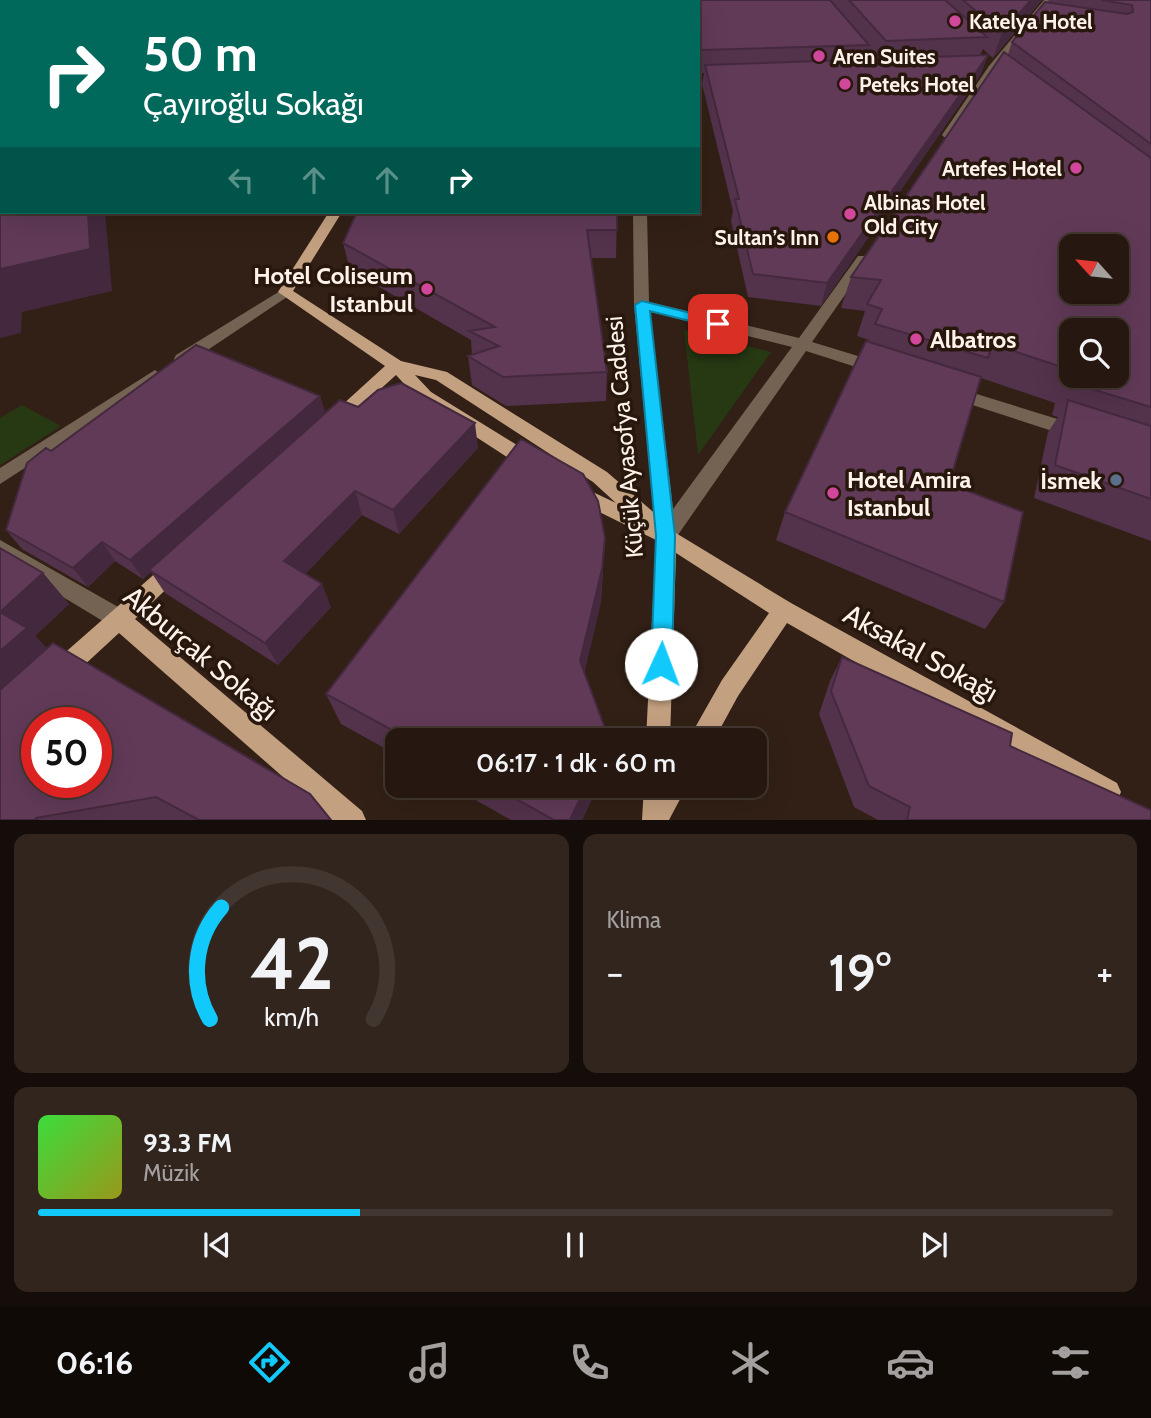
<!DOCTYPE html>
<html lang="tr">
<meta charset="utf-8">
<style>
body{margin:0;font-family:Cabin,sans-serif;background:#32251e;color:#f1f3f6;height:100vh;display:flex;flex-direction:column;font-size:26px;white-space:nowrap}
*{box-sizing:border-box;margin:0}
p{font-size:23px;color:#a4a09f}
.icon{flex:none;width:38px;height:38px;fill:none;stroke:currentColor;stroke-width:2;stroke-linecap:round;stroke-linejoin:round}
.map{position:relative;height:820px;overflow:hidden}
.drawer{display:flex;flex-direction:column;gap:14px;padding:14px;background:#150d09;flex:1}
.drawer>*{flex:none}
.top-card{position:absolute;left:0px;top:0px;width:700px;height:214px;box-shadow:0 7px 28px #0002,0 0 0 2px #423730;background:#00695c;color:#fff;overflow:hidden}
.needle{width:46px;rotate:297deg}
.tools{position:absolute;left:1059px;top:234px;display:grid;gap:14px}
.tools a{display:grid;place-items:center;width:70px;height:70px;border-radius:14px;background:#261810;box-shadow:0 7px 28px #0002,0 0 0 2px #423730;font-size:35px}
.speed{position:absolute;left:21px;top:707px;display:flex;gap:14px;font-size:35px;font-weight:700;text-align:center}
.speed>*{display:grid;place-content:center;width:91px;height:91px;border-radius:50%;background:#261810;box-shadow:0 7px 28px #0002,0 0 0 2px #423730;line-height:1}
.speed .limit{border:10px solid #d22;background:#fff;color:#111}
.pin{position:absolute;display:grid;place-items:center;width:60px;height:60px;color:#fff;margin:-30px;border-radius:14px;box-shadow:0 4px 10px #0006}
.me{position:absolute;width:77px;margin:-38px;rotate:2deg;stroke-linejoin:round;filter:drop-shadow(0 0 5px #0008)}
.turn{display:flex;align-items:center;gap:24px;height:147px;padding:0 28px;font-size:32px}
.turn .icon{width:91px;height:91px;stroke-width:2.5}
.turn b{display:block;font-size:49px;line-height:60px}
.lanes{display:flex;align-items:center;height:66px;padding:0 28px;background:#0003;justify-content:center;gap:35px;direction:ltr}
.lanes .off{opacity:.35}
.big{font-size:52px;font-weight:600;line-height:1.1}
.drawer .card{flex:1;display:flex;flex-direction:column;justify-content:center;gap:10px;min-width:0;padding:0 24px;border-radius:14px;background:#32251e}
.drawer .dial{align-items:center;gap:0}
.dial svg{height:182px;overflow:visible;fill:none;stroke:#423730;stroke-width:7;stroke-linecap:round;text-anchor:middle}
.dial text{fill:#f1f3f6;stroke:none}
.song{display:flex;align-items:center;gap:21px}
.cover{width:84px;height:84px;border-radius:10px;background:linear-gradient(135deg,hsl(120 70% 55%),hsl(60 70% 35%))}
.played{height:7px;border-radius:4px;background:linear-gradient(90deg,#11cafb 30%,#423730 30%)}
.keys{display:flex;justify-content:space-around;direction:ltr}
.heat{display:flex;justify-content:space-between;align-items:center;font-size:38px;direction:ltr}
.drawer .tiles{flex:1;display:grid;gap:14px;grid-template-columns:1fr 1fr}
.card:last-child{grid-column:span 2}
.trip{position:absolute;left:385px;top:728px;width:382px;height:70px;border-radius:14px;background:#261810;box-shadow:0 7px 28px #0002,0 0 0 2px #423730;font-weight:600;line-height:70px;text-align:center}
.dock{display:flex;height:112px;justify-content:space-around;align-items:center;background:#0f0a06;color:#a4a09f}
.dock .icon{width:49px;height:49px}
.dock .on{color:#11cafb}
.dock b{font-size:32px;color:#f1f3f6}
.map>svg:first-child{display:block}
.green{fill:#273913}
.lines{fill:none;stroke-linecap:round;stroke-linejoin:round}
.minor{fill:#746353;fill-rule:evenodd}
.major{fill:#c3a080;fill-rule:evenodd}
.wall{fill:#53324c;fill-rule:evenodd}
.shaded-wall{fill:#44293e}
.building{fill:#613a58;stroke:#44293e;stroke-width:2;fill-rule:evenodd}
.route{fill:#11cafb;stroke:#0b83a3;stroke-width:2}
.hotel-dot{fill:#d1479c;stroke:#28170d;stroke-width:2.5}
.food-dot{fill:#e8710a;stroke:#28170d;stroke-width:2.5}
.service-dot{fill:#5c6f8a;stroke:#28170d;stroke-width:2.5}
.labels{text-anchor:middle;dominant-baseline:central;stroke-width:7;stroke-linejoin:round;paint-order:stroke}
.far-poi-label{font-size:21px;font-weight:bold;fill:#fef2eb;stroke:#28170d;text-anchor:start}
.poi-label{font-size:24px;font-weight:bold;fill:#fef2eb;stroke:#28170d;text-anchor:end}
.street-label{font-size:24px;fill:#fef2eb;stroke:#28170d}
.near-street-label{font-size:28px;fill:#fef2eb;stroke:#28170d}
</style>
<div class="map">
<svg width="1151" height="820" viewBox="0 0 1151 820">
<rect width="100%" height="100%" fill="#322016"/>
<path class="green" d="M684,330l87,22 -73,103z
M22,405l39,21 -61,39v-47z"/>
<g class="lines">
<path class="minor" d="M1044,0h8l-55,70 -45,67h-8l-2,-2 47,-69z
M633,212h14l2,90 150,36 59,-82h10l2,3 -58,83 72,22 2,4 -8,6 -72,-23 -133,191 -7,2 -7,-2 -3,-6 -22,-231zM650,312l142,35 -119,162z
M285,288l7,4 -2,3 -102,68h-12l-2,-4 2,-4z
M155,370l8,6 -2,4 -161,104v-16z
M954,387l126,39 3,5 -3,5 -6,2 -126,-41 -3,-4z
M0,540l127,72 3,7 -3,7 -8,3 -8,-3 -111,-67z"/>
<path class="major" d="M210,0h10l1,2h-10z
M329,212h13l-49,79 108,70 46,11 160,100 52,45 2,7 130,79 326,180 4,9 -4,9 -9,4 -9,-4 -312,-178 -49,73 -24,44h-26l34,-60 47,-67 -93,-60 -6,187h-24l10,-200 -85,-42 -3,-5 3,-5 7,-3 38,18 -23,-21 -157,-102 -21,-5 16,17 107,66 2,5 -2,5h-14l-105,-68 -23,-25 -54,49h-12l-3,-4 3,-4 55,-50 -107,-74z
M174,560l7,3 4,6 -4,6 -46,44 227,192 4,9h-34l-213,-187 -51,47 -8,3 -8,-3 -4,-8 4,-8 115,-101z
M644,786h43l-18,34h-27z"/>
</g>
<path class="wall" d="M248,0h794l-49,58 -10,-9 -3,6 1,19 -160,232 -73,-9 -17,-76 2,-10 -31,-127 2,-11h-4l-2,-5v-66h-449zM867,52l6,7h-8z
M1049,0h102v541l-117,-43 14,-66 10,-15 -6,-2 3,-12 -74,-25 -32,106 55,118 -19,27 -209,-89 9,-28 84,-172 -12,-4 8,-25 -24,-3 10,-31 157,-223 4,-12zM1071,331l45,45h-45z
M617,212l-1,46h-25l16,114 -1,29 -100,5 -34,-21 -4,-29 4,-1 -1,-15 -121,-70 -7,-27z
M320,396l5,17 33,-6 120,41 -79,86 -37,-19 -57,59 26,33 -53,58 -113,-72 -14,-21 -8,7 -28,-18 -27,26 -66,-38 -16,-19 45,-79z
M603,571l-2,31 -17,71 25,67h-212v15l-56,-31 -15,-30z
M43,573l26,31 -34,32 12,12 284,172h-331z
M842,657l168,89 141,74h-273l-24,-13 -35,-93 11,-33z
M451,786h147l-16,34h-71z"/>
<path class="shaded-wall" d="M1031,0h11l-49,58 9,-25z
M988,55l-7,19 -160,232 6,-23z
M88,212h17l7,79 -90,21 -1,21 -21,5v-69z
M320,396l6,19 -177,155 2,2 -8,7 -13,-19z
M475,423l3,25 -79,86 -6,-24z
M355,491l7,24 -67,70 -11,-24z
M605,538l-4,64 -21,90v-31z
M102,542l13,19 -27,26 -15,-19z
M43,573l26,31 -34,32 20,21 -55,49v-94z
M322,584l9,23 -53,58 -13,-22z
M586,786h12l-16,34h-12z"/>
<path class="building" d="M0,0h109v2h-107v210h86l2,37 -90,20z
M257,0h573l39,45 -167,5 -2,-7h-2v-41h-440z
M849,0h96l42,37 -101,4z
M963,0h68l-29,33z
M1101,0h50v144l-139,-102 33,-40 82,12 6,-2 -1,-7z
M1004,52l147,106v249l-79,-24 1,-7h43v-45h-45v39l-79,-26 -4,14 -113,-34 7,-15 -15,-5 14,-24 -30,-3zM1071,247h45v45h-45z
M988,55l-161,228 -74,-9 -18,-75h4l-34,-134z
M357,212h260v18h-30l20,142 -104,5 -35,-21 31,-10 -30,-15 26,-4 -152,-84z
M866,341l115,36 -32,107 74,28 -19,90 -219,-90z
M196,345l124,51 -190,164 -28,-18 -29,26 -67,-38 21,-67 19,-15 5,3z
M401,383l74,40 -82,87 -38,-19 -71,70 38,23 -57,59 -116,-73 191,-170 18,7 20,-17z
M1068,400l83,26v73l-96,-34z
M521,439l62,35 15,27 7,37 -3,31 -22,92 29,78 -1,1h-198l-84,-46z
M0,548l43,25 -43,39z
M0,612l27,16 -27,23z
M53,643l257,151 21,26h-132l-43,-23 -120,21 1,2h-37v-130zM37,723h59v59h-59z
M842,657l170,76 -2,13 141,64v10h-244l3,-13 -41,-21 -38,-95z
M493,786h93l-16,34h-16z"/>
<path class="route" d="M642,301l81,20 2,3 -7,4 -68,-17 25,225 -3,128 -3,7 -8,2 -7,-2 -3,-7 5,-128 -21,-231z"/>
<g class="hotel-dot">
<circle cx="955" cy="21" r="7"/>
<circle cx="819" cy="56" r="7"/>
<circle cx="845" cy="84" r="7"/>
<circle cx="1076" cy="168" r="7"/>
<circle cx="850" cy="214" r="7"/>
<circle cx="427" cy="289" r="7"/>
<circle cx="916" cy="339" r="7"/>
<circle cx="833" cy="493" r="7"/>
</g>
<circle class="food-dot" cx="833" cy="237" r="7"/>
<circle class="service-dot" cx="1116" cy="480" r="7"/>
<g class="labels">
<g class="far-poi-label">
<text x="969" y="21">Katelya Hotel</text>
<text x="833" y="56">Aren Suites</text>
<text x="859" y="84">Peteks Hotel</text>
<text x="1062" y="168" text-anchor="end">Artefes Hotel</text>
<text x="864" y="202">Albinas Hotel<tspan x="864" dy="24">Old City</tspan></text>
<text x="819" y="237" text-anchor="end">Sultan’s Inn</text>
</g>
<g class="poi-label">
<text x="413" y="275">Hotel Coliseum<tspan x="413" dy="28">Istanbul</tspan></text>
<text x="930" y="339" text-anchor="start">Albatros</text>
<text x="847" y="479" text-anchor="start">Hotel Amira<tspan x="847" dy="28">Istanbul</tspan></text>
<text x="1102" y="480">İsmek</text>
</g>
<g class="street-label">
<text transform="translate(624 437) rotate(-95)">Küçük Ayasofya Caddesi</text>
</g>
<g class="near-street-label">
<text transform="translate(201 653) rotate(40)">Akburçak Sokağı</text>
<text transform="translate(921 653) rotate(29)">Aksakal Sokağı</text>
</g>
</g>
</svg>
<div class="tools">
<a><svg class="needle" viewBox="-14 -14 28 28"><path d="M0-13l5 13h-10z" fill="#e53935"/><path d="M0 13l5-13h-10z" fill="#a4a09f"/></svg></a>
<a><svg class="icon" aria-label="search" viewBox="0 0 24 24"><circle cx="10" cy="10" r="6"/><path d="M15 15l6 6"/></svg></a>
</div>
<div class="speed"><div class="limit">50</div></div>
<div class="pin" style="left:718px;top:324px;background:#d93025"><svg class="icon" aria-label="arrive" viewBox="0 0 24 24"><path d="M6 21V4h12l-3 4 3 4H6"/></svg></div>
<svg class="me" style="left:661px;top:664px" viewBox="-20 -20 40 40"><circle r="19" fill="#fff"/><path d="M0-13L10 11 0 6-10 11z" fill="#11cafb"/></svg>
<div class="trip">06:17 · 1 dk · 60 m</div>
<div class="top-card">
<div class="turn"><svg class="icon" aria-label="right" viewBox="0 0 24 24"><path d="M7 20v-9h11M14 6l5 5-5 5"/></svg><div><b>50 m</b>Çayıroğlu Sokağı</div></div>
<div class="lanes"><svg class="icon off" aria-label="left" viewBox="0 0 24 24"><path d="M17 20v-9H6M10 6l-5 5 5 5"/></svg><svg class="icon off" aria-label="ahead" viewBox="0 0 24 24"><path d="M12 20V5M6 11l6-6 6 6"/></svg><svg class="icon off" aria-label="ahead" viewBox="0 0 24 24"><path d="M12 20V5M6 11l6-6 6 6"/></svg><svg class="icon" aria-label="right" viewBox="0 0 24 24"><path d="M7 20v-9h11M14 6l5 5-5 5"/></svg></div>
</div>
</div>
<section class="drawer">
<div class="tiles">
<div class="card dial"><svg viewBox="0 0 100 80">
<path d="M14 69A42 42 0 1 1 86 69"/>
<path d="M14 69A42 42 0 0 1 19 20" stroke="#11cafb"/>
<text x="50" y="56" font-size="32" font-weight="700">42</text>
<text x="50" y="72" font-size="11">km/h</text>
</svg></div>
<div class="card"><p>Klima</p>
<div class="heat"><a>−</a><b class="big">19°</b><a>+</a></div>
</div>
<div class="card">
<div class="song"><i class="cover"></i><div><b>93.3 FM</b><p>Müzik</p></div></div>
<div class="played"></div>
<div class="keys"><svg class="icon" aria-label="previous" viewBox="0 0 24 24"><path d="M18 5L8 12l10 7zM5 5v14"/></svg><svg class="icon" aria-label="pause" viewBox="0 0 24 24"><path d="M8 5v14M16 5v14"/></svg><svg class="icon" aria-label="next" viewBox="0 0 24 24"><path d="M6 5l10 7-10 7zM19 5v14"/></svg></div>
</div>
</div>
</section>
<nav class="dock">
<b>06:16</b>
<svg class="icon on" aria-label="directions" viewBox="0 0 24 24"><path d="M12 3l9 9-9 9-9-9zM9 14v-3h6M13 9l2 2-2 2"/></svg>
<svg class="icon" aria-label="music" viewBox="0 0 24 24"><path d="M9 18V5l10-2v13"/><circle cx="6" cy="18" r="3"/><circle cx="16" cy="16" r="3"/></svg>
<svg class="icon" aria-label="phone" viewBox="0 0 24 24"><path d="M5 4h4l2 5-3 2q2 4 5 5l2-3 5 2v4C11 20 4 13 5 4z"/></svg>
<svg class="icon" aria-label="climate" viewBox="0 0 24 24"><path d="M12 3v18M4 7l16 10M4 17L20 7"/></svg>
<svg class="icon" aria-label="car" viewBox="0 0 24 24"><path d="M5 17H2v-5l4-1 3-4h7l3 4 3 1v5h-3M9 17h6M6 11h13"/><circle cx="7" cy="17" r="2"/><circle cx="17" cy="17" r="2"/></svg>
<svg class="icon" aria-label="filters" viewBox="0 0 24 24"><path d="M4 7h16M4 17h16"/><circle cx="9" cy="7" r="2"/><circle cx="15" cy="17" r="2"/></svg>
</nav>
